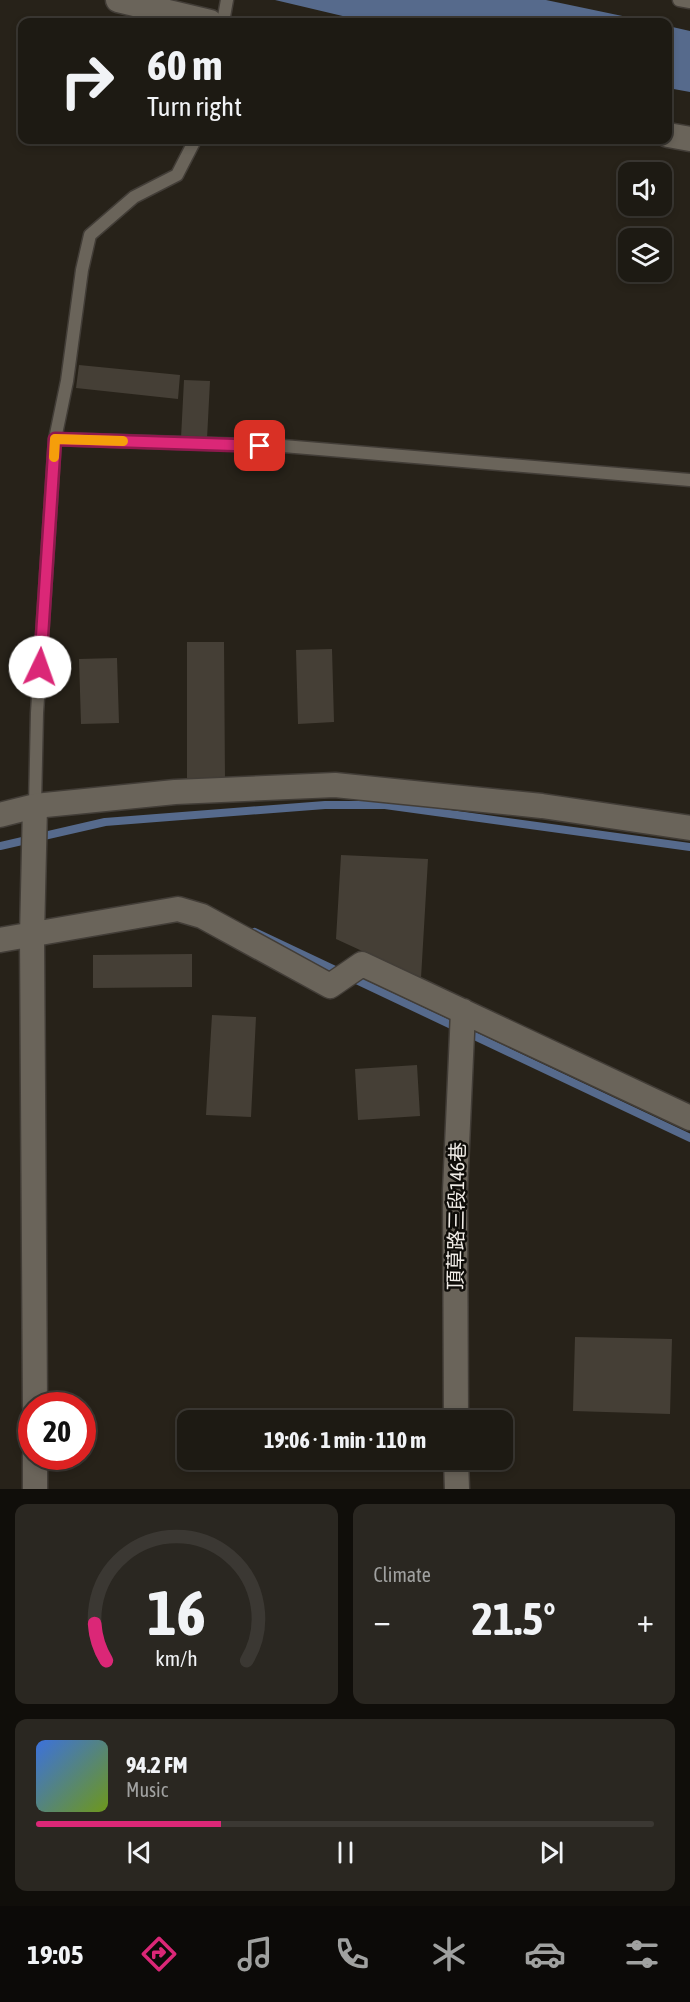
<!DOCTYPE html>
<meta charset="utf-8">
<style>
body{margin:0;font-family:"Asap Condensed","Noto Sans TC",sans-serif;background:#2a2721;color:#f1f3f6;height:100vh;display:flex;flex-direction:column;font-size:22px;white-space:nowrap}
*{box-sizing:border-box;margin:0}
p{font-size:20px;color:#a0a1a0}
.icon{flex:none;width:33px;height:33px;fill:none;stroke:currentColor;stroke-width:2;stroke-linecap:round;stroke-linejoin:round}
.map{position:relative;height:1489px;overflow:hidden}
.panel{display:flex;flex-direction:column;gap:15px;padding:15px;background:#100e0a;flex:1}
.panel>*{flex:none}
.top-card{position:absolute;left:18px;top:18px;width:654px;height:126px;border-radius:12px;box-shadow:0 3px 9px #0003,0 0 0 2px #3b3833;background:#1d1a13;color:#f1f3f6;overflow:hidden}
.tools{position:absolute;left:618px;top:162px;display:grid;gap:12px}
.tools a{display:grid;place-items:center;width:54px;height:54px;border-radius:12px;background:#1d1a13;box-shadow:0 3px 9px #0003,0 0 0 2px #3b3833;font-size:30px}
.speed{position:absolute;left:18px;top:1392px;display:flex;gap:12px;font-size:30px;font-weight:700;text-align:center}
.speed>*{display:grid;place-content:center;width:78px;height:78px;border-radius:50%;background:#1d1a13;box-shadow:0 3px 9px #0003,0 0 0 2px #3b3833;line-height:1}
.speed .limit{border:9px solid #d22;background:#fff;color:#111}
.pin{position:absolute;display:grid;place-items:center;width:51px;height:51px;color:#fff;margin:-26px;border-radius:12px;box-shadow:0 3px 9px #0006}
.me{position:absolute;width:66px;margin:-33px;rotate:3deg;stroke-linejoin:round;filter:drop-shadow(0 0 4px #0008)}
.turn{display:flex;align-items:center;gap:21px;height:126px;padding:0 30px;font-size:27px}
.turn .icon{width:78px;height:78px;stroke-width:2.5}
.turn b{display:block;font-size:42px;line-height:51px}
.big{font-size:45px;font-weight:700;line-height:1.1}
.panel .tile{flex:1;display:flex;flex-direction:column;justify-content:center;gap:9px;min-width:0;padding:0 21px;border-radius:12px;background:#2a2721}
.panel .dial{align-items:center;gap:0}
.dial svg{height:156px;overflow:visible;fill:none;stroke:#3b3833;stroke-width:7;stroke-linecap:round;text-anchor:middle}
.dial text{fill:#f1f3f6;stroke:none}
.song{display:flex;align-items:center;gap:18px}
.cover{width:72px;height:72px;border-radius:9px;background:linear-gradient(135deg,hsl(220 70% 55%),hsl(80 70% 35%))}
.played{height:6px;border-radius:3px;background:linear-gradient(90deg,#db2777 30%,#3b3833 30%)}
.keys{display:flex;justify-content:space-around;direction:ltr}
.heat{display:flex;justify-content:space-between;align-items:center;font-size:33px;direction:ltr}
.panel .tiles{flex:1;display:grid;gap:15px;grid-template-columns:1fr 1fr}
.tile:last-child{grid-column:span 2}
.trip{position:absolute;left:177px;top:1410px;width:336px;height:60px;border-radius:12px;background:#1d1a13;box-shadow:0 3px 9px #0003,0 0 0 2px #3b3833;font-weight:700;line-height:60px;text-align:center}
.tab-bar{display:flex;height:96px;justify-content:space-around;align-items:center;background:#0c0a08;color:#a0a1a0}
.tab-bar .icon{width:42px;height:42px}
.tab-bar .active{color:#db2777}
.tab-bar b{font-size:27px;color:#f1f3f6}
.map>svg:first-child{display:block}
.water{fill:#566a8c}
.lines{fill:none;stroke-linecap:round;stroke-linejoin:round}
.stream{stroke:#566a8c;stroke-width:8}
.building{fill:#453f36}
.service-casing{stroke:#423d37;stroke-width:15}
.minor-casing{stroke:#423d37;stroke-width:27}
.service{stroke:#6a645a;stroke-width:12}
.minor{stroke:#6a645a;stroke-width:24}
.route-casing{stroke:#8e194d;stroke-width:15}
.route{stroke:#db2777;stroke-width:10}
.slow{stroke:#f59e0b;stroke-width:10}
.labels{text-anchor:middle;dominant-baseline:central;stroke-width:5;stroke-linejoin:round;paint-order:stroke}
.street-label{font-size:20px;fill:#f1ede8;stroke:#0e0c08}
</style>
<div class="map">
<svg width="690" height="1489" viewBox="0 0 690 1489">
<rect width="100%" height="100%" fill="#272219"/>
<path class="water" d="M275,0h271l105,22h-283z
M668,26l22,5v61l-22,-4z"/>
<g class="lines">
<path class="stream" d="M0,846l105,-24 220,-17h60l305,42
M255,932l435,206"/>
</g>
<path class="building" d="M79,365l101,10 -2,24 -102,-11z
M184,380l26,1 -3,58 -26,-1z
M187,642h37l1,137 -38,1z
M332,649l2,73 -36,2 -2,-74z
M117,658l2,65 -38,1 -2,-65z
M341,855l87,4 -7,119 -85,-39z
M192,954v33l-99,1v-33z
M212,1015l44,2 -5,100 -45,-2z
M417,1065l3,51 -62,4 -3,-51z
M575,1337l97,2 -2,75 -97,-3z"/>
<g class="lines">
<g class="service-casing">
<path id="service" d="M679,0l11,2
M223,22l4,-22
M55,439l228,7 407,34
M35,806l2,-93 18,-274 12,-58 15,-111 8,-35 44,-38 43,-22 18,-35"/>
</g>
<g class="minor-casing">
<path id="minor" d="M118,0l92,22
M668,135l22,4
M35,806l-3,130 3,470
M0,815l35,-9 140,-14 160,-7 207,21 148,22
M0,940l178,-31 24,7 128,70 32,-22 328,154
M456,1420l-1,-229 8,-180
M456,1460l1,29
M35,1489v-33"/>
</g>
<use href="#service" class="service"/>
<use href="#minor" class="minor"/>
</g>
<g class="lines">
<g class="route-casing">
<path id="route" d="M40,667l15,-228 205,7"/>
</g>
<use href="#route" class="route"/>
<path class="slow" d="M54,457l1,-18 68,2"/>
</g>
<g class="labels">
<g class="street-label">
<text transform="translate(456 1216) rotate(-89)">頂草路三段146巷</text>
</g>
</g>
</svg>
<div class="tools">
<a><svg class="icon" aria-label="sound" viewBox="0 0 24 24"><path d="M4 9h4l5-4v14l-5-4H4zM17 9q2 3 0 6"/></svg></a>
<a><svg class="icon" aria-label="layers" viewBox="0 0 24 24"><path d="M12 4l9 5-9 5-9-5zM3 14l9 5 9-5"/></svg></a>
</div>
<div class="speed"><div class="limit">20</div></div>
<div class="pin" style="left:260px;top:446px;background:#d93025"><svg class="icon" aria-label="arrive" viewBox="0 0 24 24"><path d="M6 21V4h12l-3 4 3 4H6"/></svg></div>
<svg class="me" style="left:40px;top:667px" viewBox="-20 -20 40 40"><circle r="19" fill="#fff"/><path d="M0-13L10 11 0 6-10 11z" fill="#db2777"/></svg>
<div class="trip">19:06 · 1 min · 110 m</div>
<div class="top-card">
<div class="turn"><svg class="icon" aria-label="right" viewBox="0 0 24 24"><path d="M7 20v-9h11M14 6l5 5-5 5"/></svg><div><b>60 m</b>Turn right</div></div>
</div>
</div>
<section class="panel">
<div class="tiles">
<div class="tile dial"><svg viewBox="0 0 100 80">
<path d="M14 69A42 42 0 1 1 86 69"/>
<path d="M14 69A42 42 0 0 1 8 50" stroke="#db2777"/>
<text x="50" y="56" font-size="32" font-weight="700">16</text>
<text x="50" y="72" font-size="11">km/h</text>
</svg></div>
<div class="tile"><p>Climate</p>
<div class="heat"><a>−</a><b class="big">21.5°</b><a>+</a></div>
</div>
<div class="tile">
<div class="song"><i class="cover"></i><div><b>94.2 FM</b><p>Music</p></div></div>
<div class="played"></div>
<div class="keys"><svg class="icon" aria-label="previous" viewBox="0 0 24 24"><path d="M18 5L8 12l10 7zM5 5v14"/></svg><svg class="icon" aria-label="pause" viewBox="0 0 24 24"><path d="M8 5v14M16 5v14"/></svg><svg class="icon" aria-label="next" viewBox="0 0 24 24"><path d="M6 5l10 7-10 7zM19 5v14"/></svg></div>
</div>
</div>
</section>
<nav class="tab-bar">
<b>19:05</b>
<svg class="icon active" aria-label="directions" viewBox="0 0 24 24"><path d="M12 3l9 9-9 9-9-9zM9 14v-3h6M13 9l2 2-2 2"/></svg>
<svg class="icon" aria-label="music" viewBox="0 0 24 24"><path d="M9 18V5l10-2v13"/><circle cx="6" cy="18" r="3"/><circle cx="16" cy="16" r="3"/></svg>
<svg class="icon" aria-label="phone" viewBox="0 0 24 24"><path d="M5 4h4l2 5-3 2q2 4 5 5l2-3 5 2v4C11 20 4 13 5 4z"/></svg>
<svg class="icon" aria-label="climate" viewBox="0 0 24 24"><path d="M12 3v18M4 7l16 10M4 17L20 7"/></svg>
<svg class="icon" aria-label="car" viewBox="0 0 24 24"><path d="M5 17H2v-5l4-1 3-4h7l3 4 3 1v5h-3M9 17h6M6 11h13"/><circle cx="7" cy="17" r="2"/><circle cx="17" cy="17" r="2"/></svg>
<svg class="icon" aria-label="filters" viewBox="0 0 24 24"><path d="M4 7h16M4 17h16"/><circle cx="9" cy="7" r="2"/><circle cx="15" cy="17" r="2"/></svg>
</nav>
